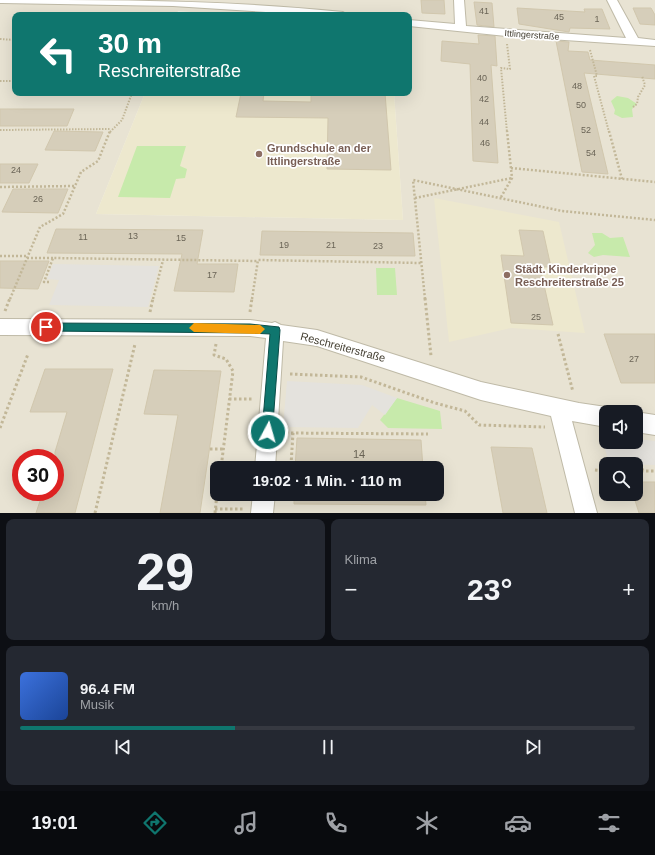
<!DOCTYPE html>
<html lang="de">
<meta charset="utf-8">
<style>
body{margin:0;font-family:Helvetica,sans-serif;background:#242831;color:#f1f3f6;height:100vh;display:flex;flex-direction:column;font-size:15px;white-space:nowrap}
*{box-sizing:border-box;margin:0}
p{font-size:13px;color:#9ea1a6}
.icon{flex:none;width:22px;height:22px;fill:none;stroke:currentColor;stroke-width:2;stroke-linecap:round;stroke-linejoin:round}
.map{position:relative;height:513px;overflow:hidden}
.details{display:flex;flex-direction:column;gap:6px;padding:6px;background:#0d0f14;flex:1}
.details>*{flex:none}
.guide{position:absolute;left:12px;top:12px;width:400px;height:84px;border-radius:8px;box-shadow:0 4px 16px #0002;background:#0f766e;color:#fff;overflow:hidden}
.tools{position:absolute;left:599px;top:405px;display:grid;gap:8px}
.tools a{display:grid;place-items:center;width:44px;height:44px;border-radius:8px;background:#171b24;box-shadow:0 4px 16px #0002;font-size:20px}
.speed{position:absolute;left:12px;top:449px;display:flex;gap:8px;font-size:20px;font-weight:700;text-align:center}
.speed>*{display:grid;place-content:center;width:52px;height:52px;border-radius:50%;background:#171b24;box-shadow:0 4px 16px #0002;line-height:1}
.speed .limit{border:6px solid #d22;background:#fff;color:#111}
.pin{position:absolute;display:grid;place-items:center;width:34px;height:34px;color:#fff;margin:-17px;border:2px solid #fff;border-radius:50%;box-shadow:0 1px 4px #0007}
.me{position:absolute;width:44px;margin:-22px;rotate:6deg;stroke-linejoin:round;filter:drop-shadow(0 0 3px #0008)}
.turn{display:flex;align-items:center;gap:14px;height:84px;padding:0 20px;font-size:18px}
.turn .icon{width:52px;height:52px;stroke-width:2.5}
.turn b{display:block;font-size:28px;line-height:34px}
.big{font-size:30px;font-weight:700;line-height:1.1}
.details .tile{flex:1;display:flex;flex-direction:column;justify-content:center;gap:6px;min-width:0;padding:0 14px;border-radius:8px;background:#242831}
.details .dial{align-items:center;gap:0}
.dial b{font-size:52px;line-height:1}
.song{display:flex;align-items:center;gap:12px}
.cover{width:48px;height:48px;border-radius:6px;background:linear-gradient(135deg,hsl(220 70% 55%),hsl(220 70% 35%))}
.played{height:4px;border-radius:2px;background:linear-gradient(90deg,#0f766e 35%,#363941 35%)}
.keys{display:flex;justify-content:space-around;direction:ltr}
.heat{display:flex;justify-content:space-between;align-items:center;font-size:22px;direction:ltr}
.details .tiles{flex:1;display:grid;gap:6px;grid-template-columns:1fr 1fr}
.tile:last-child{grid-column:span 2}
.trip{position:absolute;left:210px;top:461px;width:234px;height:40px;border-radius:8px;background:#171b24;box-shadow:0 4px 16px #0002;font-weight:700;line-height:40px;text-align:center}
.tabs{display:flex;height:64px;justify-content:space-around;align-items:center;background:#090b0e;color:#9ea1a6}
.tabs .icon{width:28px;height:28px}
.tabs .active{color:#0f766e}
.tabs b{font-size:18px;color:#f1f3f6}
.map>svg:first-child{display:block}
.residential{fill:#e8e3d3;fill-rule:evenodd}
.education{fill:#ede8ce}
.green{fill:#c7eaab}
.parking{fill:#e4e2dd}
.building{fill:#d6ceba;stroke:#d1c7ad}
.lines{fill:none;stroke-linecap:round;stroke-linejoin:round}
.minor-casing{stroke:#bfbaa7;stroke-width:2}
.path-far2{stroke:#c2b798;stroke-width:2;stroke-dasharray:1.5 1.5;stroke-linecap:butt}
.path-far1{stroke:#c2b798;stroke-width:2.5;stroke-dasharray:2 2;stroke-linecap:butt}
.path{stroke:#c2b798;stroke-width:3;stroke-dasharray:2.5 2.5;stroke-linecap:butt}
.minor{fill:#fff;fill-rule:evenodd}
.route{fill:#0f766e;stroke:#0a4d48}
.slow{fill:#f59e0b}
.education-dot{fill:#8d6e63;stroke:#fff;stroke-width:1.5}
.labels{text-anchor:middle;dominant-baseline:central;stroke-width:3.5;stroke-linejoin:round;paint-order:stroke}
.number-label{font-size:9px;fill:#6a6456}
.far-street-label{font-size:9px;fill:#464134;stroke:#fff}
.education-label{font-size:11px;font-weight:bold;fill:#785e54;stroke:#fff;text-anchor:start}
.street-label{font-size:11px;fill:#464134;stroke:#fff}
.near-number-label{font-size:11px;fill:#6a6456}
</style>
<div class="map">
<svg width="655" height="513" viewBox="0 0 655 513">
<rect width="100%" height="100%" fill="#f3f1e5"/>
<path class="residential" d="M0,0h655v513h-655zM178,11l54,4h177v78h-15l9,127 -307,-6 49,-121h-130v-78h161zM606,412h30v30h-30zM21,458h34v34h-34zM606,464h30v30h-30zM217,468h220v26h-220z"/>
<path class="education" d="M145,93h249l9,127 -307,-6z
M434,198l125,24 26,111 -74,-5 -62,14z"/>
<path class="green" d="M617,96l11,2 9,6 -5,5 1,8 -11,1 -8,-4 1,-4 -4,-9z
M137,146h49l-6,20 7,3 -2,9 -9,1 -6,19 -52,-1z
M592,233h10l8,5 13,-1 7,20 -27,-2 -9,2 -6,-4 7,-8z
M376,268h19l2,27h-20z
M397,398l43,13 2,18 -54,-1 -8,-8z"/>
<path class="parking" d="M53,264l106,2 -11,41 -99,-2 10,-25 -12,-1z
M287,381l75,4 35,13 -12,17 -13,-10 -14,23 -75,-1z
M601,434l5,1v7h30v-3l19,2v24l-46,-1z"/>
<path class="building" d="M421,0h23l1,14 -23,-1z
M474,2l18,1 2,24 -17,-2z
M517,8l68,4 -1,-3h18l8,20 -40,-1 -1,4 -50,-8z
M633,8h18l4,7v10l-15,-1z
M478,35l17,1 2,30 -6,-1 7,98 -25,-2 -3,-97 -29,-3 1,-20 37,3z
M556,41l13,1 -1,9 20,1 2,8 65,5v14l-71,-6 24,101 -26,-2z
M241,93h23l-1,8 48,1v-9h74l6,77 -64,-1 1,-51 -92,-1z
M0,109h74l-7,17h-67z
M54,131l49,1 -8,19 -50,-1z
M0,164h38l-9,19h-29z
M13,189h55l-10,24 -56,-1z
M56,229l147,1 -6,34h41l-4,28 -60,-1 8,-37 -135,-1z
M519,230l24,1 8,36h-11l13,58 -42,-2 -10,-68 23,1z
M262,231l151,2 2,23 -155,-1z
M0,261h49l-11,28 -38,-1z
M604,334h51v49h-34z
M45,369h68l-38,144h-39l7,-21h12v-40l12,-40h-37z
M154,370l67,1 -21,142h-40l18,-98 -34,-1z
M297,438l124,2 2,28h-128z
M491,447l41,1 15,65h-44z
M636,482h19v31h-16l-6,-19h3z
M294,494h131l1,11 -132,-1z"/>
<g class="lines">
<g class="minor-casing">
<path id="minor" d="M0,0c115,0 228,0 343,12l5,3h-34l-141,-9 -171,-3h-2z
M454,0h10l2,26 160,12 -19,-38h10l21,38 17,2v6l-149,-10 -97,-10v-6l46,4z
M0,319l250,1 22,3 3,-1 6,3 36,5 164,52 98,21 27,4 8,5h-8v15l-34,-6 25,92h-22l-24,-97 -70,-16 -164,-54 -34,-5 -8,127h-20l11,-130 -16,-2 -250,-1z
M636,412l19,3v20l-19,-3z
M253,494h22l-2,19h-22z"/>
</g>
<path class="path-far2" d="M0,39l15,1
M507,44l3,25 -9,-1 6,64
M590,50l7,26h-3l15,56
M0,81h15
M633,107l4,-3 1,-7 7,-12 -3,-9
M0,130l111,-1
M110,132l12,-12 10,-27"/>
<path class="path-far1" d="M609,131l13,48
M511,168l144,14
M0,187l75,-1
M501,197l11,-19 -5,-47
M415,198l97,-20
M0,256h27
M27,258h26
M49,282h-5l9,-24 204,3
M10,299l30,-72 23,-13 18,-42 17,-11 12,-30
M153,299l10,-39
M252,299l6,-39 163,3
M425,299l-12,-119 149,31 93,9"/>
<path class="path" d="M425,298l6,58
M5,311l5,-13
M150,312l3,-14
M250,312l2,-14
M558,334l15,58
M216,344l-2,11 12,4 7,12 -12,97
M290,374l71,3 74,26 30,8 14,14 66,2
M229,399h24
M0,428l28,-74
M286,433l142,1
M210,449h13
M640,464l3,7
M291,465l2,-32
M595,470l11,1
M636,471h19
M215,509h28
M95,513l40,-169
M215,513l2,-19"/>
<use href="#minor" class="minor"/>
</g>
<path class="route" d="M46,323l204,1 29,3 1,3 -8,106 -4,2 -4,-2 -2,-4 8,-98 -20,-1 -204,-2 -5,-4z"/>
<path class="slow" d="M194,323l66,2 5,4 -5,5 -66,-2 -5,-4z"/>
<g class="education-dot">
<circle cx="259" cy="154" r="4"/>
<circle cx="507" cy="275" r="4"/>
</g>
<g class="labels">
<g class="number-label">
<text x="484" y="11">41</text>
<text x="559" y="17">45</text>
<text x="597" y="19">1</text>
<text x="482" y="78">40</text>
<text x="577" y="86">48</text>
<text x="484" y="99">42</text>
<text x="581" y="105">50</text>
<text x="484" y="122">44</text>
<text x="586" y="130">52</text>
<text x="485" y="143">46</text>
<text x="591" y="153">54</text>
<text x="16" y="170">24</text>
<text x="38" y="199">26</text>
<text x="133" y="236">13</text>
<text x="83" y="237">11</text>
<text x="181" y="238">15</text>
<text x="284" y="245">19</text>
<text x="331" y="245">21</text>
<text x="378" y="246">23</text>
<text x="212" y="275">17</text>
<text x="536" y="317">25</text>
<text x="634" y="359">27</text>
</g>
<g class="far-street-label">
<text transform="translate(532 35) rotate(4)">Ittlingerstraße</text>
</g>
<g class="education-label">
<text x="267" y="148">Grundschule an der<tspan x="267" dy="13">Ittlingerstraße</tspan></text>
<text x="515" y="269">Städt. Kinderkrippe<tspan x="515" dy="13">Reschreiterstraße 25</tspan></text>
</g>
<g class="street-label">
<text transform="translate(343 347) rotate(15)">Reschreiterstraße</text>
</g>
<g class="near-number-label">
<text x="359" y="454">14</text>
</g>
</g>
</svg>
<div class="tools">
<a><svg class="icon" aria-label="sound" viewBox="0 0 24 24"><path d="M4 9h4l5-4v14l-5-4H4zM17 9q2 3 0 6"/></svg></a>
<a><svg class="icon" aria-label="search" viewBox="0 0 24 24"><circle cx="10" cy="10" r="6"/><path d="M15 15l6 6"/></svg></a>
</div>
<div class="speed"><div class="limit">30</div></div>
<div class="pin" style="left:46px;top:327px;background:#d93025"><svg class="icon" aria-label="arrive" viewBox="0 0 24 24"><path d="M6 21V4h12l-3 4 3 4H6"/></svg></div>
<svg class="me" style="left:268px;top:432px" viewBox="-20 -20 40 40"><circle r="17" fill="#0f766e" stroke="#fff" stroke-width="3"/><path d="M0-11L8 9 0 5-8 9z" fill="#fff"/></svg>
<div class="trip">19:02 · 1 Min. · 110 m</div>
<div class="guide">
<div class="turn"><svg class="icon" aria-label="left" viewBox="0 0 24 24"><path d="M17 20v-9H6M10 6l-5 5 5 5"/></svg><div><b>30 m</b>Reschreiterstraße</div></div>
</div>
</div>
<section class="details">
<div class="tiles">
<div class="tile dial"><b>29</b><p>km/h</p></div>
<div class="tile"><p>Klima</p>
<div class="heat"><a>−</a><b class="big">23°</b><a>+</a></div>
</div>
<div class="tile">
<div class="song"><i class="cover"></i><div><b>96.4 FM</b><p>Musik</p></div></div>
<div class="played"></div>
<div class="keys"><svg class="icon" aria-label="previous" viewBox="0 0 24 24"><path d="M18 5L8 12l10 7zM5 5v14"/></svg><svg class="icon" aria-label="pause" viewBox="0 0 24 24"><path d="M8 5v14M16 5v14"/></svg><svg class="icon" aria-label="next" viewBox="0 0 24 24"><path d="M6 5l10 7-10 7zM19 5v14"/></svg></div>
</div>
</div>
</section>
<nav class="tabs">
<b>19:01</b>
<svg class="icon active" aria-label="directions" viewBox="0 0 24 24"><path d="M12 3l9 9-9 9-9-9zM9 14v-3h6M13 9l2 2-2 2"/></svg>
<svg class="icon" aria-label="music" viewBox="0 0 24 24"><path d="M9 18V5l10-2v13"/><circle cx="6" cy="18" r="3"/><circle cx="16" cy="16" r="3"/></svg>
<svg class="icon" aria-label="phone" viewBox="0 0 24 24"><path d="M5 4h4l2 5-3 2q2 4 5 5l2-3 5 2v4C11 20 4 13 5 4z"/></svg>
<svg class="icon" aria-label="climate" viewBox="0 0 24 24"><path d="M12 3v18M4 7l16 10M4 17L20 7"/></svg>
<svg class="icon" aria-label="car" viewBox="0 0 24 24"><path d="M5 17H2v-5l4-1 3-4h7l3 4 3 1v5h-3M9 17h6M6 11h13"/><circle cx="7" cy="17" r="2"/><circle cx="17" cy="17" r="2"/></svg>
<svg class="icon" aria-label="filters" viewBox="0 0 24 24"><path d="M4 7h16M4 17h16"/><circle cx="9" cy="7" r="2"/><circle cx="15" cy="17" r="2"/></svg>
</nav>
